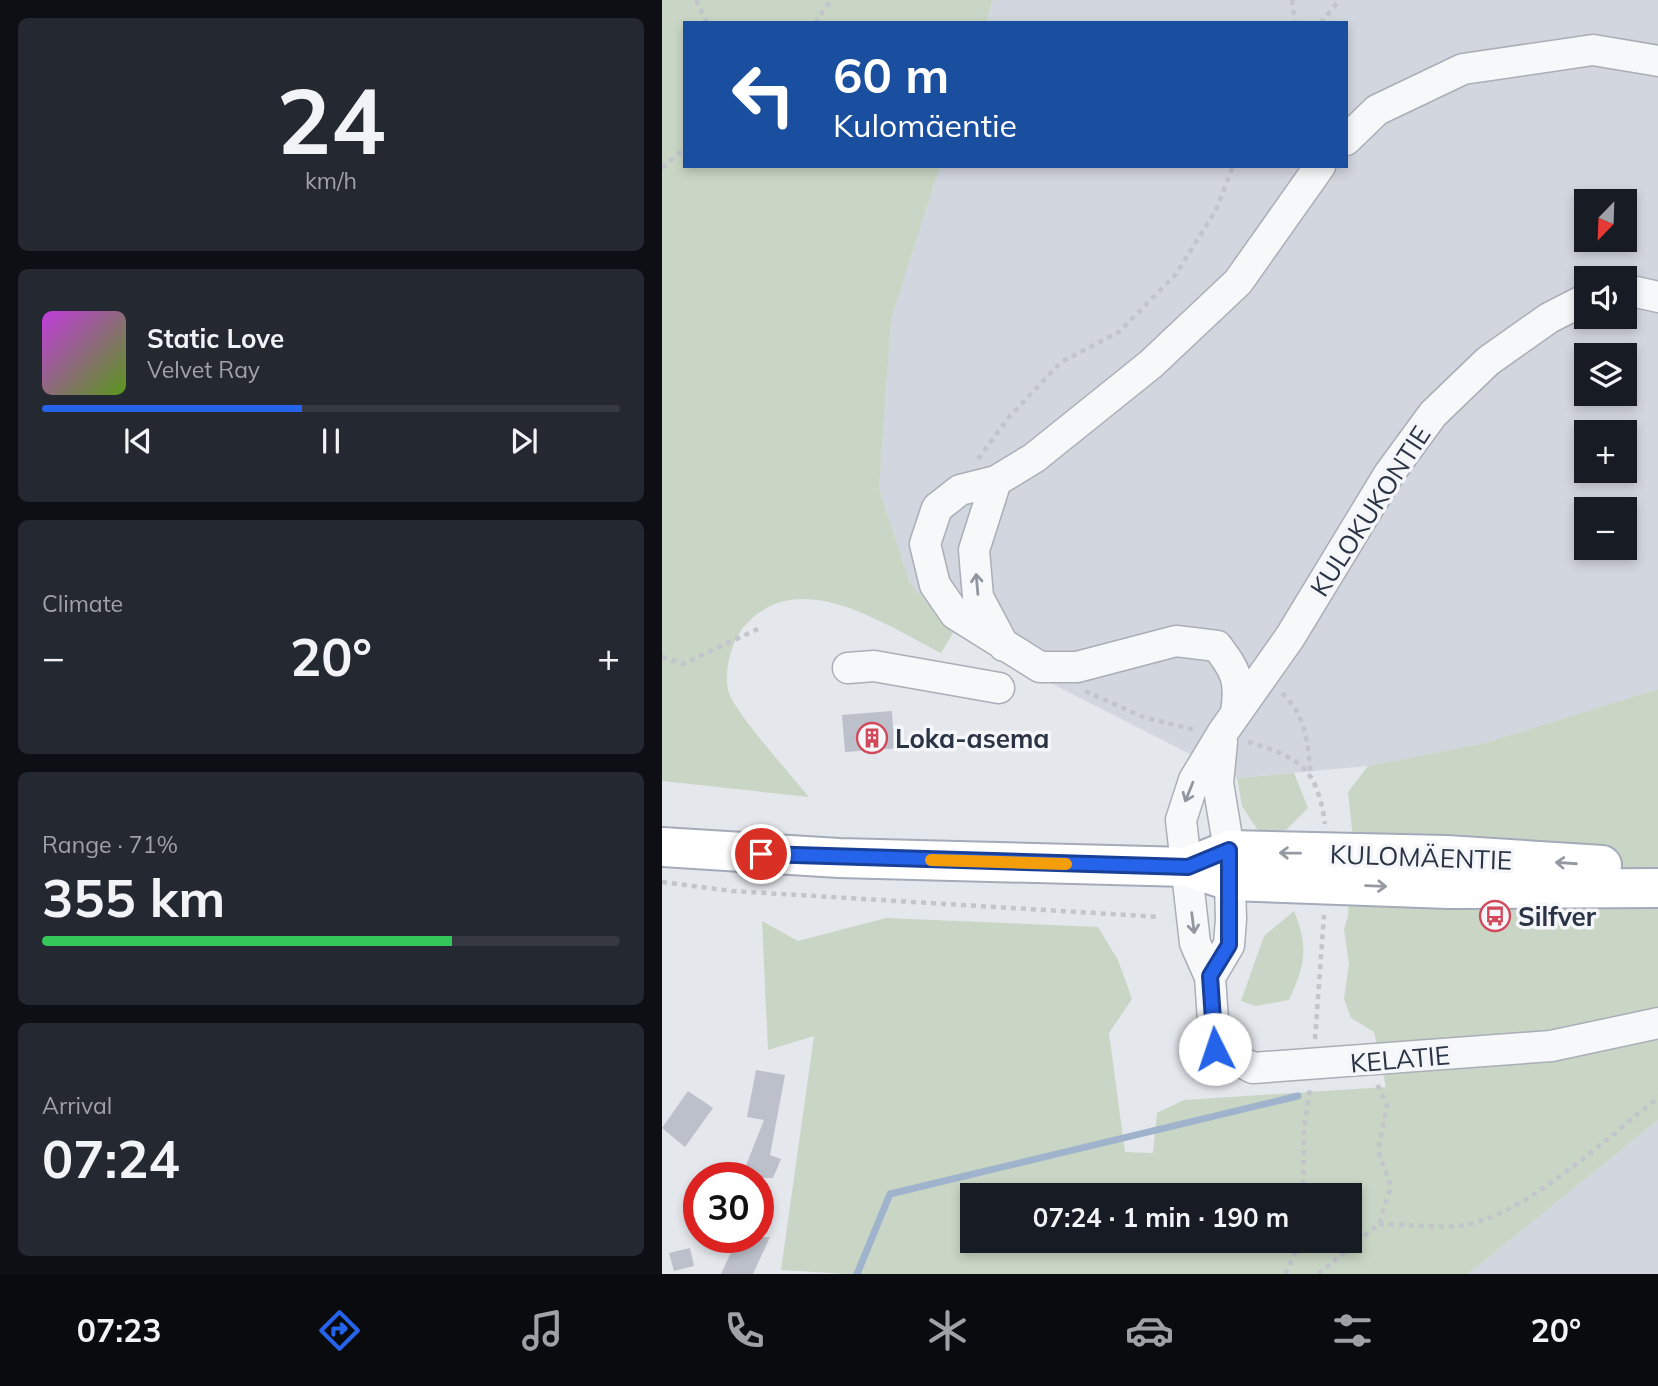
<!DOCTYPE html>
<meta charset="utf-8">
<style>
body{margin:0;font-family:Mulish,sans-serif;background:#242831;color:#f1f3f6;height:100vh;display:flex;flex-direction:column;font-size:26px;white-space:nowrap}
*{box-sizing:border-box;margin:0}
p{font-size:23px;color:#9ea1a6}
.icon{flex:none;width:38px;height:38px;fill:none;stroke:currentColor;stroke-width:2;stroke-linecap:round;stroke-linejoin:round}
.map{position:relative;flex:1;overflow:hidden}
.side{display:flex;flex-direction:column;gap:18px;padding:18px;background:#0d0f14;width:662px}
.side>*{flex:none}
.hud{position:absolute;left:21px;top:21px;width:665px;height:147px;border-radius:0px;box-shadow:0 4px 10px #0003;background:#1a4fa0;color:#fff;overflow:hidden}
.needle{width:46px;rotate:203deg}
.tools{position:absolute;left:912px;top:189px;display:grid;gap:14px}
.tools a{display:grid;place-items:center;width:63px;height:63px;border-radius:0px;background:#171b24;box-shadow:0 4px 10px #0003;font-size:35px}
.speed{position:absolute;left:21px;top:1162px;display:flex;gap:14px;font-size:35px;font-weight:700;text-align:center}
.speed>*{display:grid;place-content:center;width:91px;height:91px;border-radius:50%;background:#171b24;box-shadow:0 4px 10px #0003;line-height:1}
.speed .limit{border:10px solid #d22;background:#fff;color:#111}
.pin{position:absolute;display:grid;place-items:center;width:60px;height:60px;color:#fff;margin:-30px;border:4px solid #fff;border-radius:50%;box-shadow:0 2px 7px #0007}
.me{position:absolute;width:77px;margin:-38px;rotate:356deg;stroke-linejoin:round;filter:drop-shadow(0 0 5px #0008)}
.turn{display:flex;align-items:center;gap:24px;height:147px;padding:0 35px;font-size:32px}
.turn .icon{width:91px;height:91px;stroke-width:2.5}
.turn b{display:block;font-size:49px;line-height:60px}
.big{font-size:52px;font-weight:700;line-height:1.1}
.side .tile{flex:1;display:flex;flex-direction:column;justify-content:center;gap:10px;min-width:0;padding:0 24px;border-radius:10px;background:#242831}
.side .dial{align-items:center;gap:0}
.dial b{font-size:91px;line-height:1}
.song{display:flex;align-items:center;gap:21px}
.cover{width:84px;height:84px;border-radius:10px;background:linear-gradient(135deg,hsl(290 70% 55%),hsl(90 70% 35%))}
.played{height:7px;border-radius:4px;background:linear-gradient(90deg,#2563eb 45%,#363941 45%)}
.keys{display:flex;justify-content:space-around;direction:ltr}
.heat{display:flex;justify-content:space-between;align-items:center;font-size:38px;direction:ltr}
.charge{height:10px;border-radius:5px;background:linear-gradient(90deg,#34c759 71%,#363941 0)}
.trip{position:absolute;left:298px;top:1183px;width:402px;height:70px;border-radius:0px;background:#171b24;box-shadow:0 4px 10px #0003;font-weight:700;line-height:70px;text-align:center}
.tab-bar{display:flex;height:112px;justify-content:space-around;align-items:center;background:#090b0e;color:#9ea1a6}
.tab-bar .icon{width:49px;height:49px}
.tab-bar .selected{color:#2563eb}
.tab-bar b{font-size:32px;color:#f1f3f6}
main{display:flex;flex:1;min-height:0}
.map>svg:first-child{display:block}
.built{fill:#d2d6de;fill-rule:evenodd}
.green{fill:#c9d6c5;fill-rule:evenodd}
.lines{fill:none;stroke-linecap:round;stroke-linejoin:round}
.stream{stroke:#9fb4cc;stroke-width:7}
.building{fill:#bbc0ca}
.minor-casing{stroke:#a9aeb7;stroke-width:33}
.major-casing{stroke:#a3abb8;stroke-width:42}
.path{stroke:#c2c5cb;stroke-width:4.5;stroke-dasharray:5 5;stroke-linecap:butt}
.minor{stroke:#f7f8fa;stroke-width:30}
.major{stroke:#fff;stroke-width:38}
.oneway{stroke:#9196a0}
.oneway2{stroke:#959aa2}
.route-casing{stroke:#184099;stroke-width:18}
.route{stroke:#2563eb;stroke-width:12}
.slow{stroke:#f59e0b;stroke-width:12}
.labels{text-anchor:middle;dominant-baseline:central;stroke-width:7;stroke-linejoin:round;paint-order:stroke}
.street-label{font-size:26px;fill:#2b3445;stroke:#f4f6f9}
.poi-label{font-size:26px;font-weight:bold;fill:#2b3445;stroke:#f4f6f9;text-anchor:start}
</style>
<main>
<section class="side">
<div class="tile dial"><b>24</b><p>km/h</p></div>
<div class="tile">
<div class="song"><i class="cover"></i><div><b>Static Love</b><p>Velvet Ray</p></div></div>
<div class="played"></div>
<div class="keys"><svg class="icon" aria-label="previous" viewBox="0 0 24 24"><path d="M18 5L8 12l10 7zM5 5v14"/></svg><svg class="icon" aria-label="pause" viewBox="0 0 24 24"><path d="M8 5v14M16 5v14"/></svg><svg class="icon" aria-label="next" viewBox="0 0 24 24"><path d="M6 5l10 7-10 7zM19 5v14"/></svg></div>
</div>
<div class="tile"><p>Climate</p>
<div class="heat"><a>−</a><b class="big">20°</b><a>+</a></div>
</div>
<div class="tile"><p>Range · 71%</p><b class="big">355 km</b><div class="charge"></div></div>
<div class="tile"><p>Arrival</p><b class="big">07:24</b></div>
</section>
<div class="map">
<svg width="997" height="1274" viewBox="0 0 997 1274">
<rect width="100%" height="100%" fill="#e4e7ec"/>
<path class="built" d="M331,0h665v689l-173,54 -117,23 -131,12 -284,-145 -43,-50 -31,-94 12,-169 49,-154h406v-143h-360zM924,201h38v39h-38zM924,278h38v39h-38zM924,355h38v39h-38zM924,432h38v39h-38zM924,509h38v39h-38z
M996,1120v154h-190z"/>
<path class="green" d="M0,0h331l-7,23h-301v143h255l-49,154 -12,169 31,94 43,50 -12,20c-58,-29 -145,-91 -199,-24 -11,15 -18,42 -14,61 5,21 64,86 81,107l-147,-16z
M996,689v431l-190,154h-620l-67,-4 33,-234 -46,14 -6,-129 36,20 88,-23 212,9 20,33 14,39 -23,34 16,119 28,1 4,-40 27,-13 202,-13 -12,-55 -23,-14 -7,-19 5,-35 -5,-35 4,-13 4,-86 -4,-38 20,-26 117,-23zM310,1195h378v46h-378z
M632,773l14,35 -22,22 -27,2 -17,-26 -5,-28z
M632,911c15,37 11,54 -5,89l-33,6 -15,-5 23,-65z"/>
<g class="lines">
<path class="stream" d="M195,1274l33,-80 408,-98"/>
</g>
<path class="building" d="M230,711l1,17 6,-1 1,21 -55,4 -3,-37z
M94,1070l29,5 -15,80 11,4 -8,19h-32l23,-58 -17,-3z
M26,1091l25,17 -28,39 -23,-19z
M76,1237h32l-17,37h-32z
M28,1248l4,18 -20,5 -5,-18z"/>
<g class="lines">
<g class="minor-casing">
<path id="minor" d="M684,140l31,-30 86,-41 130,-19 66,11
M962,294l12,-2 23,5
M924,299l-37,19 -61,43 -55,53 -44,60 -99,163 -67,95 -29,48 -13,40 14,123 15,34 5,72 38,19 298,-22 108,-23
M334,481l38,-23 117,-94 87,-82 82,-116
M342,646l-26,-49 -4,-47 22,-69 -36,9 -23,18 -12,36 10,41 20,29 85,53h37l99,-26 41,5c19,25 24,34 19,67
M186,668l26,-2 125,22
M548,977l19,-32 2,-26 -2,-69 -11,-67 4,-41"/>
</g>
<g class="major-casing">
<path id="major" d="M0,847l177,11 348,9 43,14 219,8 210,-1
M525,867l42,-17 217,5 156,10"/>
</g>
<path class="path" d="M34,0l11,23
M630,0l3,23
M153,23l16,-23
M659,23l18,-23
M0,168l23,-20
M316,459l31,-42 52,-55 58,-30 57,-58 40,-64 17,-44
M0,657l21,7 77,-36
M423,691l58,26 52,13
M620,693c25,23 26,53 29,85
M586,742c51,15 69,25 77,82
M0,882l70,9 428,26
M653,1039l9,-124
M641,1195l1,-66 6,-40
M717,1224c27,0 60,5 86,1 62,-11 144,-89 194,-128
M623,1274l16,-33
M656,1274l61,-50 12,-38 -13,-35 9,-46 -10,-21"/>
<use href="#minor" class="minor"/>
<use href="#major" class="major"/>
</g>
<defs><path id="oneway-shaft" d="M-6 0H5M1.5-3L5.5 0L1.5 3" fill="none" stroke-width="1.6" stroke-linecap="round" stroke-linejoin="round" transform="scale(1.75)"/></defs>
<g class="oneway">
<use href="#oneway-shaft" transform="translate(315 584) rotate(-95)"/>
<use href="#oneway-shaft" transform="translate(527 792) rotate(112)"/>
<use href="#oneway-shaft" transform="translate(531 923) rotate(83)"/>
</g>
<g class="oneway2">
<use href="#oneway-shaft" transform="translate(628 853) rotate(-179)"/>
<use href="#oneway-shaft" transform="translate(904 863) rotate(-176)"/>
<use href="#oneway-shaft" transform="translate(714 886) rotate(2)"/>
</g>
<g class="lines">
<g class="route-casing">
<path id="route" d="M99,854l427,13 41,-17v95l-19,31 5,73"/>
</g>
<use href="#route" class="route"/>
<path class="slow" d="M269,860l135,4"/>
</g>
<defs>
<g id="building-ring" transform="scale(1.575)"><circle r="9.5" fill="#f4f6f9" stroke="#d1495b" stroke-width="1.5"/><path d="M-4-6H4V6H1V3H-1V6H-4ZM-2.5-4.3h1.7v1.8h-1.7ZM.8-4.3h1.7v1.8H.8ZM-2.5-1h1.7V.8h-1.7ZM.8-1h1.7V.8H.8Z" fill="#d1495b"/></g>
<g id="bus-ring" transform="scale(1.575)"><circle r="9.5" fill="#f4f6f9" stroke="#d1495b" stroke-width="1.5"/><path d="M-5-6H5V4H4V6H2V4H-2V6H-4V4H-5ZM-3.5-4V0h7V-4ZM-3.5 1.2v1.5H-2V1.2ZM2 1.2v1.5H3.5V1.2Z" fill="#d1495b"/></g>
</defs>
<g fill-rule="evenodd">
<use href="#building-ring" x="210" y="738"/>
<use href="#bus-ring" x="833" y="916"/>
</g>
<g class="labels">
<g class="street-label">
<text transform="translate(708 511) rotate(-57)">KULOKUKONTIE</text>
<text transform="translate(759 857) rotate(2)">KULOMÄENTIE</text>
<text transform="translate(738 1059) rotate(-5)">KELATIE</text>
</g>
<g class="poi-label">
<text x="233" y="738">Loka-asema</text>
<text x="856" y="916">Silfver</text>
</g>
</g>
</svg>
<div class="tools">
<a><svg class="needle" viewBox="-14 -14 28 28"><path d="M0-13l5 13h-10z" fill="#e53935"/><path d="M0 13l5-13h-10z" fill="#9ea1a6"/></svg></a>
<a><svg class="icon" aria-label="sound" viewBox="0 0 24 24"><path d="M4 9h4l5-4v14l-5-4H4zM17 9q2 3 0 6"/></svg></a>
<a><svg class="icon" aria-label="layers" viewBox="0 0 24 24"><path d="M12 4l9 5-9 5-9-5zM3 14l9 5 9-5"/></svg></a>
<a>+</a>
<a>−</a>
</div>
<div class="speed"><div class="limit">30</div></div>
<div class="pin" style="left:99px;top:854px;background:#d93025"><svg class="icon" aria-label="arrive" viewBox="0 0 24 24"><path d="M6 21V4h12l-3 4 3 4H6"/></svg></div>
<svg class="me" style="left:553px;top:1049px" viewBox="-20 -20 40 40"><circle r="19" fill="#fff"/><path d="M0-13L10 11 0 6-10 11z" fill="#2563eb"/></svg>
<div class="trip">07:24 · 1 min · 190 m</div>
<div class="hud">
<div class="turn"><svg class="icon" aria-label="left" viewBox="0 0 24 24"><path d="M17 20v-9H6M10 6l-5 5 5 5"/></svg><div><b>60 m</b>Kulomäentie</div></div>
</div>
</div>
</main>
<nav class="tab-bar">
<b>07:23</b>
<svg class="icon selected" aria-label="directions" viewBox="0 0 24 24"><path d="M12 3l9 9-9 9-9-9zM9 14v-3h6M13 9l2 2-2 2"/></svg>
<svg class="icon" aria-label="music" viewBox="0 0 24 24"><path d="M9 18V5l10-2v13"/><circle cx="6" cy="18" r="3"/><circle cx="16" cy="16" r="3"/></svg>
<svg class="icon" aria-label="phone" viewBox="0 0 24 24"><path d="M5 4h4l2 5-3 2q2 4 5 5l2-3 5 2v4C11 20 4 13 5 4z"/></svg>
<svg class="icon" aria-label="climate" viewBox="0 0 24 24"><path d="M12 3v18M4 7l16 10M4 17L20 7"/></svg>
<svg class="icon" aria-label="car" viewBox="0 0 24 24"><path d="M5 17H2v-5l4-1 3-4h7l3 4 3 1v5h-3M9 17h6M6 11h13"/><circle cx="7" cy="17" r="2"/><circle cx="17" cy="17" r="2"/></svg>
<svg class="icon" aria-label="filters" viewBox="0 0 24 24"><path d="M4 7h16M4 17h16"/><circle cx="9" cy="7" r="2"/><circle cx="15" cy="17" r="2"/></svg>
<b>20°</b>
</nav>
